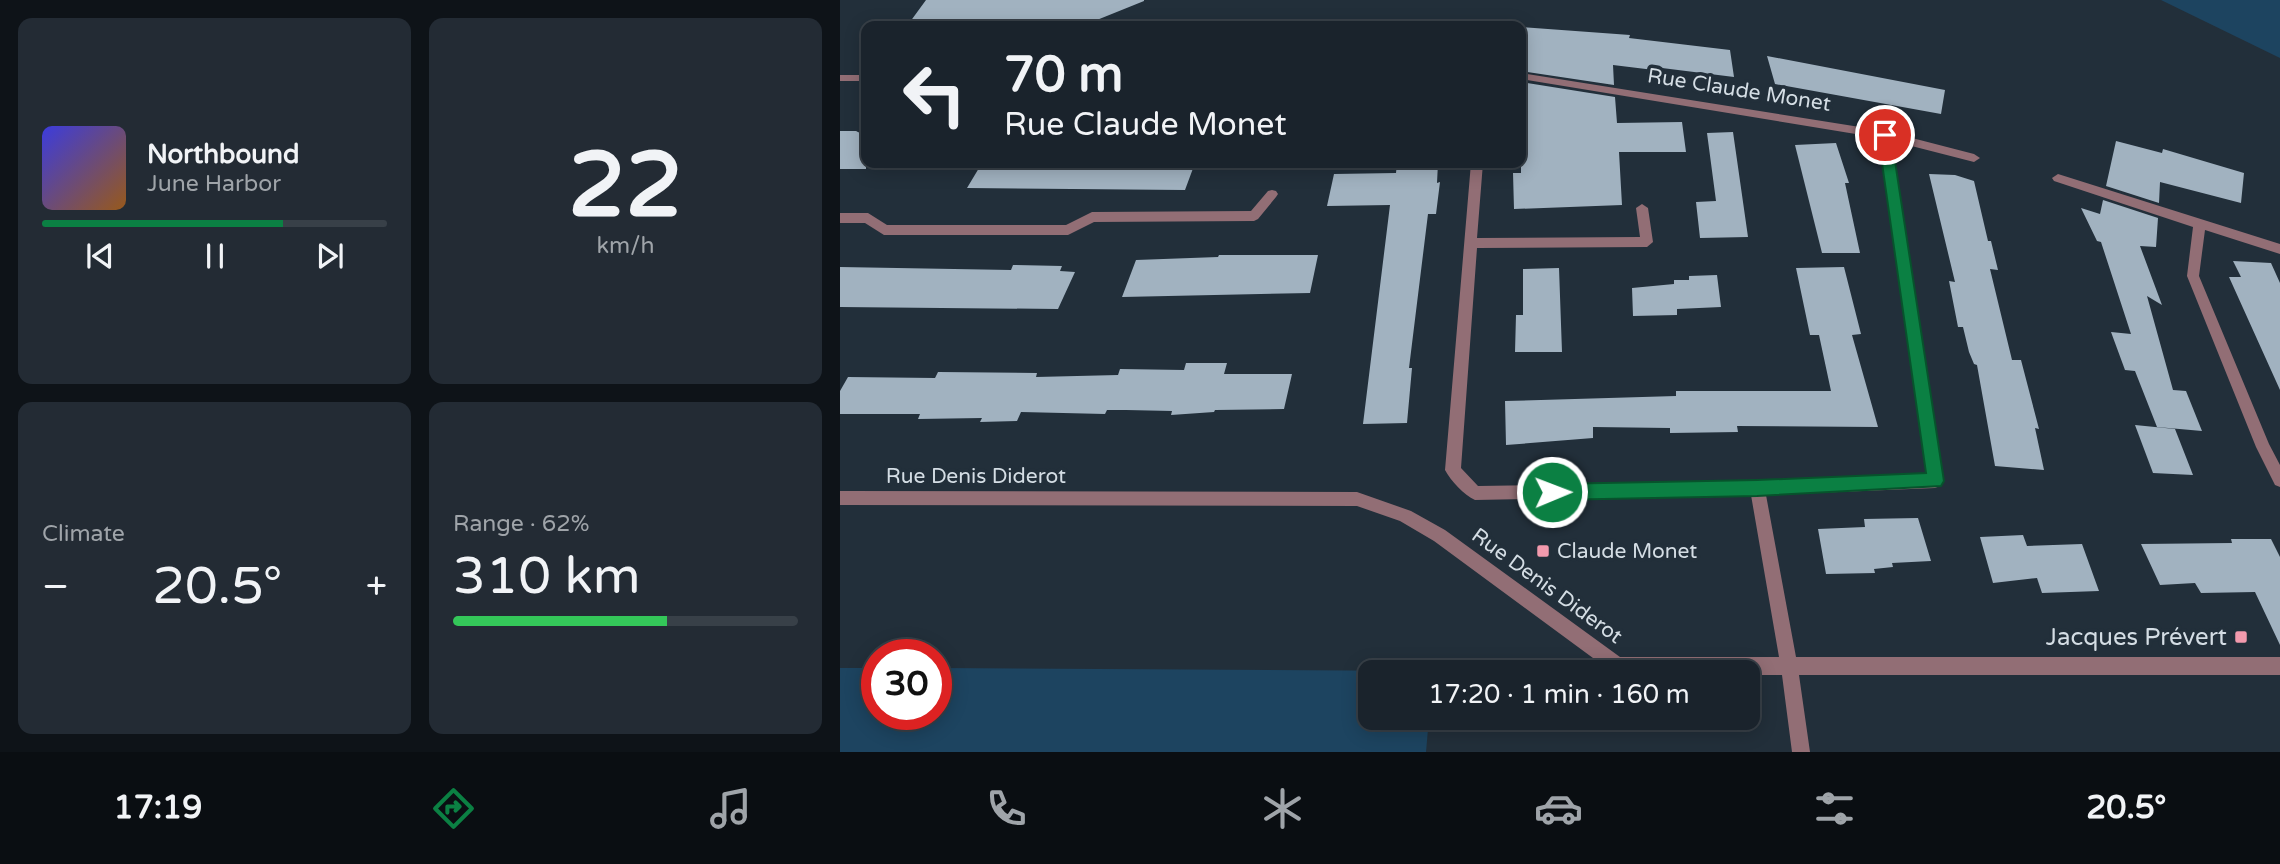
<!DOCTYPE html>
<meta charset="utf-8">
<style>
body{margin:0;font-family:"Varela Round",sans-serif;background:#232b34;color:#f1f3f6;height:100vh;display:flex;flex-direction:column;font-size:26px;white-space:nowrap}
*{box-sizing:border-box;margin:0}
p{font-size:23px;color:#9fa4a9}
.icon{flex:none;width:38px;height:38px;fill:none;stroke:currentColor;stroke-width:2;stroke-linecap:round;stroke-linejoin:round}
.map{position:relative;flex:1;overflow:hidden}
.details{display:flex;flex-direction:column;gap:18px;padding:18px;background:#0e1318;width:840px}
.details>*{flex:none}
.top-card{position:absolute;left:21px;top:21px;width:665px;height:147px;border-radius:14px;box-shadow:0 4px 18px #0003,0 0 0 2px #384048;background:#1a232c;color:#f1f3f6;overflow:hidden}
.speed{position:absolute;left:21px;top:639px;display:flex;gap:14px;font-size:35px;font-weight:700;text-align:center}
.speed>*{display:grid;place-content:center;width:91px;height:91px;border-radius:50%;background:#1a232c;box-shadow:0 4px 18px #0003,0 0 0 2px #384048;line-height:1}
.speed .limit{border:10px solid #d22;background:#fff;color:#111}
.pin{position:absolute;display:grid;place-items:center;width:60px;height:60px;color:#fff;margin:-30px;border:4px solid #fff;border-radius:50%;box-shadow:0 2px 7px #0007}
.me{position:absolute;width:77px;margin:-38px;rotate:89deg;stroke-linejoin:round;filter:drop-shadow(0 0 5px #0008)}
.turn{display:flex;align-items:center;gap:24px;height:147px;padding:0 28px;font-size:32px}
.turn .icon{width:91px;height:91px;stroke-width:2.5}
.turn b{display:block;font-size:49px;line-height:60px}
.big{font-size:52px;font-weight:600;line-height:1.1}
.details .widget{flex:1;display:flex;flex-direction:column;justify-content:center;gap:10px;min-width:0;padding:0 24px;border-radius:14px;background:#232b34}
.details .dial{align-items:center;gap:0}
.dial b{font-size:91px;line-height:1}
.song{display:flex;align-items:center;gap:21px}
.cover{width:84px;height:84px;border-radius:10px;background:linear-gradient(135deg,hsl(240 70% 55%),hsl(30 70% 35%))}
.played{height:7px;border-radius:4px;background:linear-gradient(90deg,#0b8043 70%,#384048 70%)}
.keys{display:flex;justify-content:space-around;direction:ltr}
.heat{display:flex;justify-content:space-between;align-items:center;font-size:38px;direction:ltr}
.charge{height:10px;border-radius:5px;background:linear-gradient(90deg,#34c759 62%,#384048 0)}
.details .tiles{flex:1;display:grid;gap:18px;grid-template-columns:repeat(2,1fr)}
.trip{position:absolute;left:518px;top:660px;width:402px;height:70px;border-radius:14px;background:#1a232c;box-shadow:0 4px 18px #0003,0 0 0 2px #384048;font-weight:600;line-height:70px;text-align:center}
.tab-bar{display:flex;height:112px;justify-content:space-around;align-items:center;background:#0a0e12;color:#9fa4a9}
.tab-bar .icon{width:49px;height:49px}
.tab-bar .current{color:#0b8043}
.tab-bar b{font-size:32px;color:#f1f3f6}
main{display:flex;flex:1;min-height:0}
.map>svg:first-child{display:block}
.green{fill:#1d4460}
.building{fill:#a1b2c0}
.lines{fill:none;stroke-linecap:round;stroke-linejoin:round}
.minor{fill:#926e75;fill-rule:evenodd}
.route{fill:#0b8043;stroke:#07532c;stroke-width:2}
.poi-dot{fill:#f29aad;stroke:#222f3a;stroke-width:2.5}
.labels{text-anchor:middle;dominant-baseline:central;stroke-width:7;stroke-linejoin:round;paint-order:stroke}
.street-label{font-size:21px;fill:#d4dde4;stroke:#222f3a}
.poi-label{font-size:21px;fill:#d4dde4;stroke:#222f3a;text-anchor:start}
.near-poi-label{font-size:24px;fill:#d4dde4;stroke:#222f3a;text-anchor:end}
</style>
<main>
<section class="details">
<div class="tiles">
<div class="widget">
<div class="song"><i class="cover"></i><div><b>Northbound</b><p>June Harbor</p></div></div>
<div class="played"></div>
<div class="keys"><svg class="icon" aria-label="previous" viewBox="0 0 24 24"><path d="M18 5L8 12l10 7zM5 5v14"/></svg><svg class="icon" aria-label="pause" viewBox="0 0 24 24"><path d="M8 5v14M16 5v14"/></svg><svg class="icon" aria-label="next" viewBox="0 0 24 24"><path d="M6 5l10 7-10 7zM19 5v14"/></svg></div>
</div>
<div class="widget dial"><b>22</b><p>km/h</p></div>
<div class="widget"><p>Climate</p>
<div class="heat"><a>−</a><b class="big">20.5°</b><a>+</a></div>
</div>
<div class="widget"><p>Range · 62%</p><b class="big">310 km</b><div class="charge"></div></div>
</div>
</section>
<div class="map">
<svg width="1440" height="752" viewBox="0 0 1440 752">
<rect width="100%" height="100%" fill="#222f3a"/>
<path class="green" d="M1321,0h119v58z
M0,668h37v46h59v-46l497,3 -63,1v46h59l-3,34h-586z"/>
<path class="building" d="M86,0h218v1l-62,25h-175z
M681,27l109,8 -1,3 101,12 4,27 -80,-10v3l-41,-5 1,20 -93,-14z
M927,56l178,34 -4,24 -166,-30z
M681,82l94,15 2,26 65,-1 4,30h-67l3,53 -108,4 -1,-36h8z
M0,131h16l10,5v33h-26z
M893,132l15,105 -48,1 -4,-36 20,-1 -9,-68z
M1276,141l46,12 1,-4 81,24 -3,30 -81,-21 -1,21 -53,-17z
M996,143l13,40h-4l15,70h-38l-27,-108z
M142,163h213l-10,27 -218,-2z
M557,163h41l-1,20 3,-1 -4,32h-8l-19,154h3l-5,55 -44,1 27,-219 -63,1 7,-32 62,-1z
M1089,174l26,1 19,6 14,60h3l7,29 -8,-1 22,91h9l18,69 -4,-1 9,42 -49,-4 -18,-101 -3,-1 -5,-12 -6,-25h-5l-9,-46 6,1z
M1263,200l55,18 -2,29 -16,-1 22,59 -15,-9 26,94 13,1 16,40 -45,-4 -22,-56 -10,-1 -14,-38 20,2 -30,-92 -4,-1 -16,-33 19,6z
M379,255h99l-8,38 -188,4 14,-37 82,-3z
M1393,261l38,2 9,20v107l-51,-113h12z
M173,265l49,1 -2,5 15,1 -17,37 -218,-2v-40l171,3z
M1004,267l17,67 -9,1 26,92 -141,-1 1,6 -68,1v-5l-77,-1v11l-87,7 -1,-44 171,-5v-5h155l-12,-56h-9l-14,-67z
M719,268l3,84h-47l1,-37h7v-46z
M877,275l4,32 -44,2v6l-44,1 -1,-28 42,-4v-4h15v-4z
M346,363h41l-3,11h68l-8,35 -69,1 -1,2 -43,3 1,-4 -46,-1h-19l-2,4 -84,-2 -4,9 -37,1 2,-4 -64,1 2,-5h-80v-23l8,-14 87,1 3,-6 99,1 -1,4 82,-2 2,-6 64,1z
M1295,425l40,4 18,46 -40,-2z
M1078,518l13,43 -39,2 1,4 -19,2 1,4 -49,1 -8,-45 47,-2 -1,-8z
M1183,535l4,11 55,-2 17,47 -57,2 -5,-15 -44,5 -13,-46z
M1391,539h40l9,18v88l-25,-53 -54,1 -6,-10 -35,2 -19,-41 91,-1z"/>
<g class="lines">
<path class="minor" d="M681,73l364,58 89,23 6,4 -6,4 -82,-21 51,340 -3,5 -5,2 -169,7 30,162h484v18h-481l11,77h-18l-10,-77h-34v-3h-136l-178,-131 -34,-20 -43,-15 -517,-1v-14l517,1 54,19 34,19 175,127h159l-28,-162 -276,5c-11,-5 -24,-19 -30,-30l26,-307h12l-6,75 163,-1 -4,-29 6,-4 6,4 5,34 -6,5 -170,1 -16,220 17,18 279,-5 169,-7 -46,-336 -359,-59z
M0,75h26v6h-26z
M1218,174l222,70v10l-75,-24 -6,46 70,168 11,21v22l-5,-2 -19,-38 -69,-171 6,-49 -139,-46 -2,-3z
M432,190l4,1 2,3 -2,3 -18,22 -4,2 -160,1 -26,13h-184l-19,-12h-25v-10h28l19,12h179l26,-13 159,-1 17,-20z"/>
</g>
<path class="route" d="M1045,131l6,4 53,346 -3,5 -184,10 -205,4 -6,-3 -2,-5 2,-6 6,-2 205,-4 169,-7 -48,-338z"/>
<g class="poi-dot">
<rect x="696" y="544" width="14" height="14" rx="3.5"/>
<rect x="1394" y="630" width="14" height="14" rx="3.5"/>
</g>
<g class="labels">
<g class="street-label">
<text transform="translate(899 90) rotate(9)">Rue Claude Monet</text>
<text x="136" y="476">Rue Denis Diderot</text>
<text transform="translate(707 586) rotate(36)">Rue Denis Diderot</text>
</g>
<g class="poi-label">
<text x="717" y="551">Claude Monet</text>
</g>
<g class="near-poi-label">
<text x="1387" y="637">Jacques Prévert</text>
</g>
</g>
</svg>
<div class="speed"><div class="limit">30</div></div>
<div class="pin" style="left:1045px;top:135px;background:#d93025"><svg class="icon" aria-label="arrive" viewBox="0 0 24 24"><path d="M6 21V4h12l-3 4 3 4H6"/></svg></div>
<svg class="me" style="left:712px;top:492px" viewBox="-20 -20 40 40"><circle r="17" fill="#0b8043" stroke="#fff" stroke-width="3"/><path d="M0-11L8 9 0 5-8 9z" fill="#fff"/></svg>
<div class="trip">17:20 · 1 min · 160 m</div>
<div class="top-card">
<div class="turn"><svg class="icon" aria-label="left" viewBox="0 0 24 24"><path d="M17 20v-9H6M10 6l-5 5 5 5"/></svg><div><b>70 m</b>Rue Claude Monet</div></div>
</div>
</div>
</main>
<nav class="tab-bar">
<b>17:19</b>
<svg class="icon current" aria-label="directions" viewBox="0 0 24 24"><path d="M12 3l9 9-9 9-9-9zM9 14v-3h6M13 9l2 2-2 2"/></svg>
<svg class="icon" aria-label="music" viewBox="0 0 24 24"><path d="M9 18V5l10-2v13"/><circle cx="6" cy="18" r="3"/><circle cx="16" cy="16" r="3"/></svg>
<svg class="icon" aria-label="phone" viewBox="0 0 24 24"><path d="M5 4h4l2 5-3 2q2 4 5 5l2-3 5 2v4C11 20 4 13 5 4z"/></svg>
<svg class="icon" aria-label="climate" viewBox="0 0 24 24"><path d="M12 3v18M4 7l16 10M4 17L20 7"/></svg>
<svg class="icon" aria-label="car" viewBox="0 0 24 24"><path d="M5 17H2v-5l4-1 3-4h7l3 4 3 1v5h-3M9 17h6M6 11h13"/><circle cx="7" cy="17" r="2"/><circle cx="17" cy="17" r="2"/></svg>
<svg class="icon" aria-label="filters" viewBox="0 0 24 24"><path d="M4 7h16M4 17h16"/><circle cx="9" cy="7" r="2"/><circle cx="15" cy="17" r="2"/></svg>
<b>20.5°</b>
</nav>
